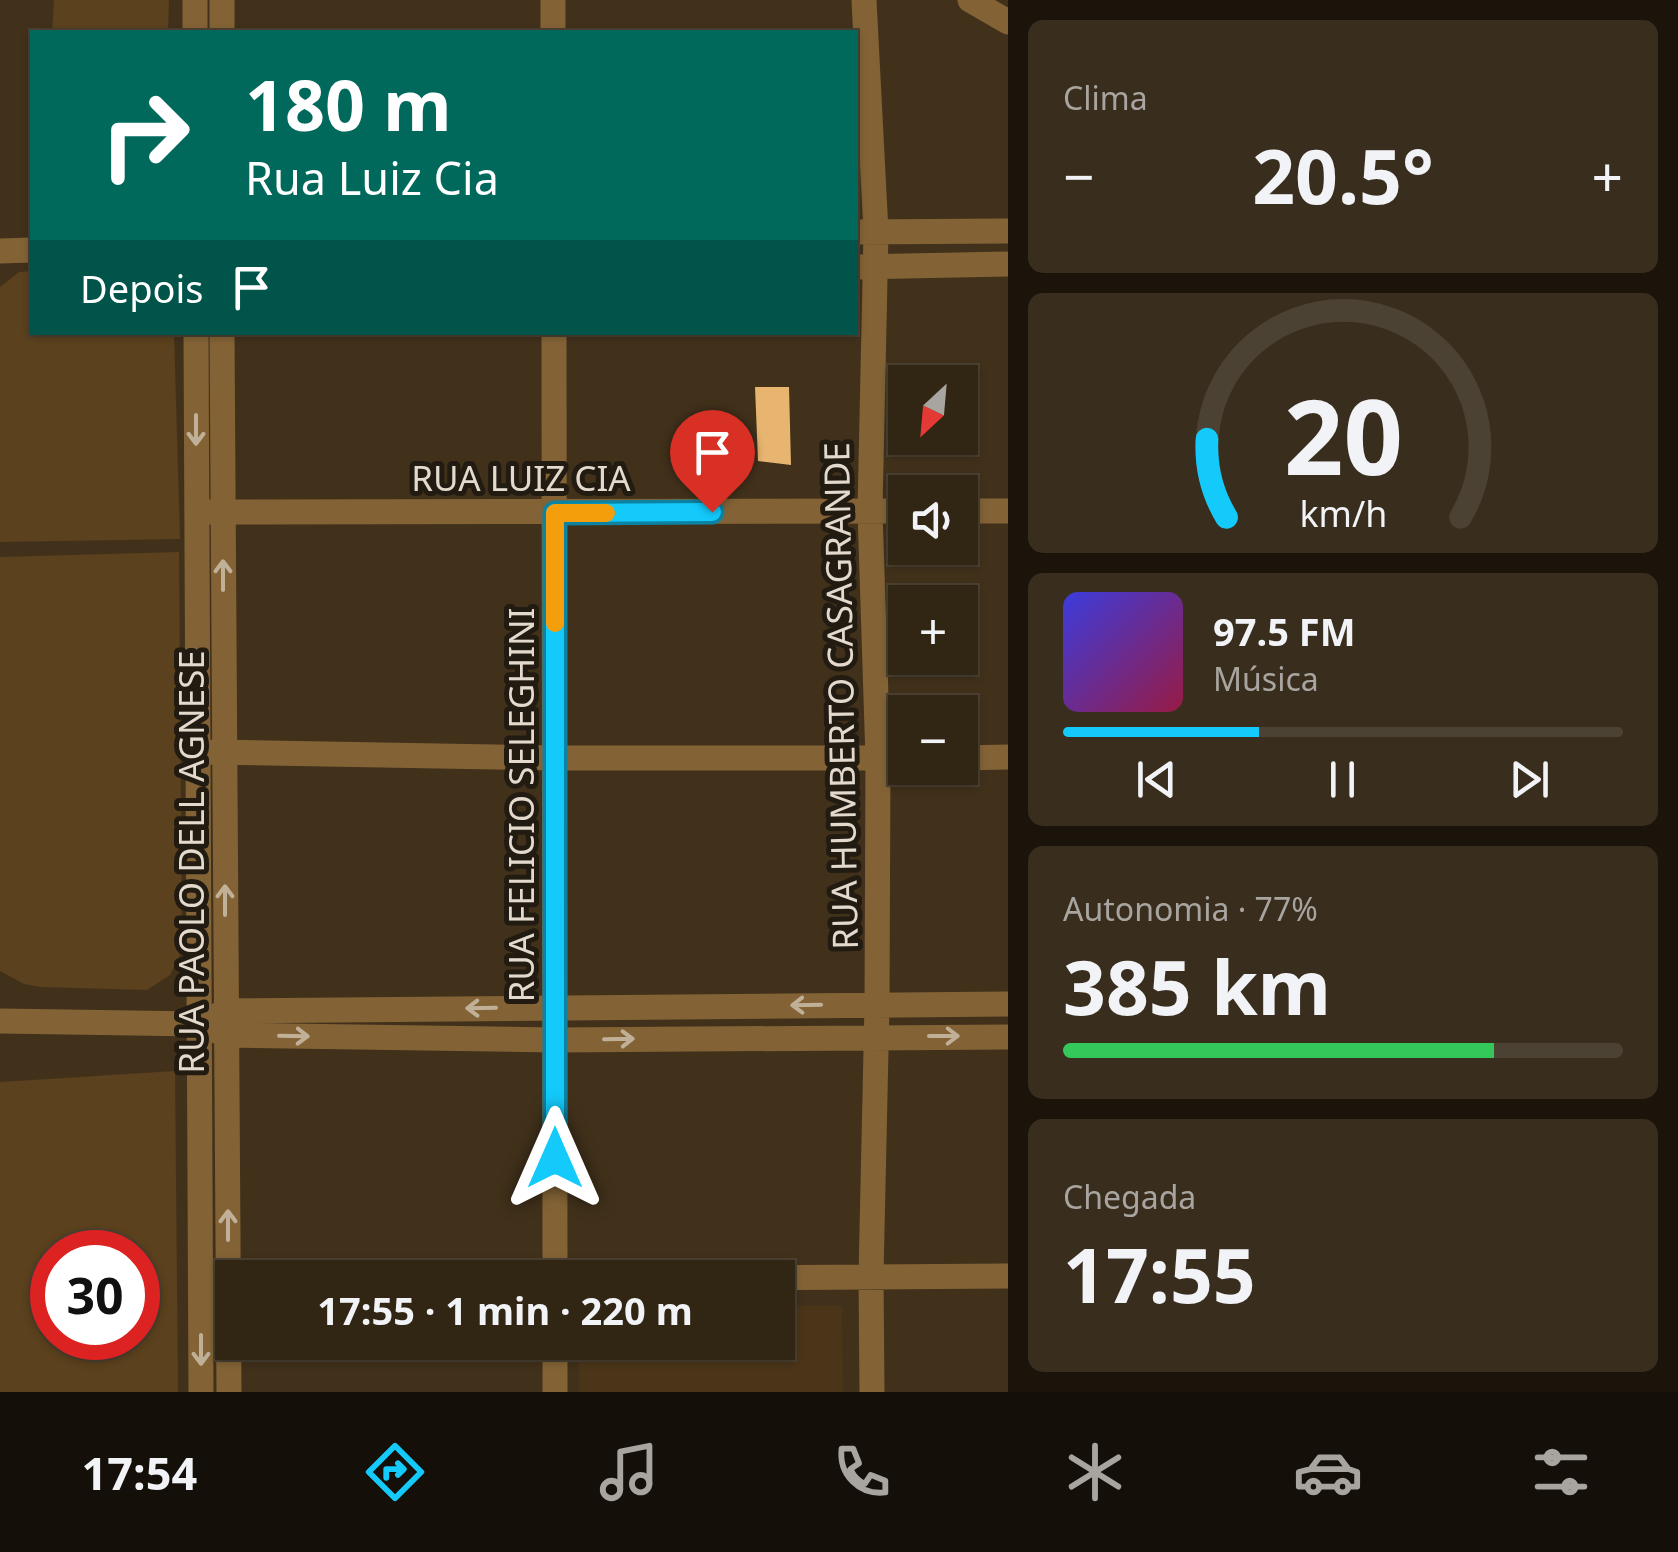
<!DOCTYPE html>
<html lang="pt">
<meta charset="utf-8">
<style>
body{margin:0;font-family:"Noto Sans",sans-serif;background:#392d1d;color:#f1f3f6;height:100vh;display:flex;flex-direction:column;font-size:38px;white-space:nowrap}
*{box-sizing:border-box;margin:0}
p{font-size:32px;color:#a8a5a0}
.icon{flex:none;width:55px;height:55px;fill:none;stroke:currentColor;stroke-width:2;stroke-linecap:round;stroke-linejoin:round}
.map{position:relative;flex:1;overflow:hidden}
.details{display:flex;flex-direction:column;gap:20px;padding:20px;background:#1b140b;width:670px}
.details>*{flex:none}
.banner{position:absolute;left:30px;top:30px;width:828px;height:305px;border-radius:0px;box-shadow:0 2px 8px #0004,0 0 0 2px #4c4234;background:#00695c;color:#fff;overflow:hidden}
.needle{width:65px;rotate:206deg}
.controls{position:absolute;left:888px;top:365px;display:grid;gap:20px}
.controls a{display:grid;place-items:center;width:90px;height:90px;border-radius:0px;background:#312514;box-shadow:0 2px 8px #0004,0 0 0 2px #4c4234;font-size:50px}
.speed{position:absolute;left:30px;top:1230px;display:flex;gap:20px;font-size:50px;font-weight:700;text-align:center}
.speed>*{display:grid;place-content:center;width:130px;height:130px;border-radius:50%;background:#312514;box-shadow:0 2px 8px #0004,0 0 0 2px #4c4234;line-height:1}
.speed .limit{border:15px solid #d22;background:#fff;color:#111}
.pin{position:absolute;display:grid;place-items:center;width:85px;height:85px;color:#fff;margin:-102px -42px;border-radius:50% 50% 50% 0;rotate:-45deg;box-shadow:0 0 10px #0007}
.pin .icon{rotate:45deg}
.me{position:absolute;width:110px;margin:-55px;rotate:0deg;stroke-linejoin:round;filter:drop-shadow(0 0 8px #0008)}
.turn{display:flex;align-items:center;gap:35px;height:210px;padding:0 50px;font-size:45px}
.turn .icon{width:130px;height:130px;stroke-width:2.5}
.turn b{display:block;font-size:70px;line-height:85px}
.then{display:flex;align-items:center;height:95px;padding:0 50px;background:#0003;gap:20px;font-size:38px}
.big{font-size:75px;font-weight:700;line-height:1.1}
.details .widget{flex:1;display:flex;flex-direction:column;justify-content:center;gap:15px;min-width:0;padding:0 35px;border-radius:15px;background:#392d1d}
.details .dial{align-items:center;gap:0}
.dial svg{height:260px;overflow:visible;fill:none;stroke:#4c4234;stroke-width:7;stroke-linecap:round;text-anchor:middle}
.dial text{fill:#f1f3f6;stroke:none}
.song{display:flex;align-items:center;gap:30px}
.cover{width:120px;height:120px;border-radius:15px;background:linear-gradient(135deg,hsl(240 70% 55%),hsl(340 70% 35%))}
.played{height:10px;border-radius:5px;background:linear-gradient(90deg,#13cafb 35%,#4c4234 35%)}
.keys{display:flex;justify-content:space-around;direction:ltr}
.heat{display:flex;justify-content:space-between;align-items:center;font-size:55px;direction:ltr}
.charge{height:15px;border-radius:8px;background:linear-gradient(90deg,#34c759 77%,#4c4234 0)}
.trip{position:absolute;left:215px;top:1260px;width:580px;height:100px;border-radius:0px;background:#312514;box-shadow:0 2px 8px #0004,0 0 0 2px #4c4234;font-weight:700;line-height:100px;text-align:center}
.tab-bar{display:flex;height:160px;justify-content:space-around;align-items:center;background:#140f08;color:#a8a5a0}
.tab-bar .icon{width:70px;height:70px}
.tab-bar .current{color:#13cafb}
.tab-bar b{font-size:45px;color:#f1f3f6}
main{display:flex;flex:1;min-height:0}
.map>svg:first-child{display:block}
.built{fill:#4a3519}
.green{fill:#5b411d;fill-rule:evenodd}
.building{fill:#e7b570}
.lines{fill:none;stroke-linecap:round;stroke-linejoin:round}
.street{stroke:#836336;stroke-width:25}
.oneway{stroke:#c1b098}
.route-casing{stroke:#0c83a3;stroke-width:25}
.route{stroke:#13cafb;stroke-width:18}
.slow{stroke:#f59e0b;stroke-width:18}
.labels{text-anchor:middle;dominant-baseline:central;stroke-width:10;stroke-linejoin:round;paint-order:stroke}
.street-label{font-size:35px;fill:#e3d9cc;stroke:#221b11}
</style>
<main>
<div class="map">
<svg width="1008" height="1392" viewBox="0 0 1008 1392">
<rect width="100%" height="100%" fill="#41311b"/>
<path class="built" d="M778,1305l64,1 1,86h-264l-1,-49 200,-1z"/>
<path class="green" d="M54,0h115l-1,32h-116z
M32,271v61l142,1 6,206 -180,3v-255l19,-15z
M179,552l3,399 -12,24 -23,15 -106,-3 -17,-3 -24,-13v-414z
M175,1071l3,321h-178v-310zM52,1252h86v86h-86z"/>
<path class="building" d="M755,387h34l2,78 -33,-4z"/>
<g class="lines">
<path class="street" d="M553,0v32
M864,0l12,232 -6,279 8,248 -1,246 -6,271 1,116
M970,0l38,22
M195,32v-32
M222,32v-32
M855,232l153,-1
M0,251l32,-1
M855,267l153,-3
M196,332l5,1060
M222,332l7,1060
M554,332l1,946
M960,511h48
M207,512l698,-1
M210,752l346,6h349
M960,758l48,-1
M214,1017l12,-6 782,-7
M0,1021l199,3 28,11 328,5 453,-3
M711,1278l297,-2
M555,1342v50"/>
</g>
<defs><path id="oneway-shaft" d="M-6 0H5M1.5-3L5.5 0L1.5 3" fill="none" stroke-width="1.6" stroke-linecap="round" stroke-linejoin="round" transform="scale(2.5)"/></defs>
<g class="oneway">
<use href="#oneway-shaft" transform="translate(196 430) rotate(90)"/>
<use href="#oneway-shaft" transform="translate(223 575) rotate(-90)"/>
<use href="#oneway-shaft" transform="translate(225 900) rotate(-90)"/>
<use href="#oneway-shaft" transform="translate(806 1005) rotate(179)"/>
<use href="#oneway-shaft" transform="translate(481 1008) rotate(179)"/>
<use href="#oneway-shaft" transform="translate(294 1036) rotate(1)"/>
<use href="#oneway-shaft" transform="translate(944 1036)"/>
<use href="#oneway-shaft" transform="translate(619 1039) rotate(-1)"/>
<use href="#oneway-shaft" transform="translate(228 1225) rotate(-90)"/>
<use href="#oneway-shaft" transform="translate(201 1350) rotate(90)"/>
</g>
<g class="lines">
<g class="route-casing">
<path id="route" d="M555,1158v-645l157,-1"/>
</g>
<use href="#route" class="route"/>
<path class="slow" d="M555,623v-110h51"/>
</g>
<g class="labels">
<g class="street-label">
<text x="521" y="477">RUA LUIZ CIA</text>
<text transform="translate(840 696) rotate(-91)">RUA HUMBERTO CASAGRANDE</text>
<text transform="translate(520 805) rotate(-90)">RUA FELICIO SELEGHINI</text>
<text transform="translate(190 862) rotate(-90)">RUA PAOLO DELL AGNESE</text>
</g>
</g>
</svg>
<div class="controls">
<a><svg class="needle" viewBox="-14 -14 28 28"><path d="M0-13l5 13h-10z" fill="#e53935"/><path d="M0 13l5-13h-10z" fill="#a8a5a0"/></svg></a>
<a><svg class="icon" aria-label="sound" viewBox="0 0 24 24"><path d="M4 9h4l5-4v14l-5-4H4zM17 9q2 3 0 6"/></svg></a>
<a>+</a>
<a>−</a>
</div>
<div class="speed"><div class="limit">30</div></div>
<div class="pin" style="left:712px;top:512px;background:#d93025"><svg class="icon" aria-label="arrive" viewBox="0 0 24 24"><path d="M6 21V4h12l-3 4 3 4H6"/></svg></div>
<svg class="me" style="left:555px;top:1158px" viewBox="-20 -20 40 40"><path d="M0-17L14 15 0 8-14 15z" fill="#13cafb" stroke="#fff" stroke-width="4"/></svg>
<div class="trip">17:55 · 1 min · 220 m</div>
<div class="banner">
<div class="turn"><svg class="icon" aria-label="right" viewBox="0 0 24 24"><path d="M7 20v-9h11M14 6l5 5-5 5"/></svg><div><b>180 m</b>Rua Luiz Cia</div></div>
<div class="then">Depois<svg class="icon" aria-label="arrive" viewBox="0 0 24 24"><path d="M6 21V4h12l-3 4 3 4H6"/></svg></div>
</div>
</div>
<section class="details">
<div class="widget"><p>Clima</p>
<div class="heat"><a>−</a><b class="big">20.5°</b><a>+</a></div>
</div>
<div class="widget dial"><svg viewBox="0 0 100 80">
<path d="M14 69A42 42 0 1 1 86 69"/>
<path d="M14 69A42 42 0 0 1 8 45" stroke="#13cafb"/>
<text x="50" y="56" font-size="32" font-weight="700">20</text>
<text x="50" y="72" font-size="11">km/h</text>
</svg></div>
<div class="widget">
<div class="song"><i class="cover"></i><div><b>97.5 FM</b><p>Música</p></div></div>
<div class="played"></div>
<div class="keys"><svg class="icon" aria-label="previous" viewBox="0 0 24 24"><path d="M18 5L8 12l10 7zM5 5v14"/></svg><svg class="icon" aria-label="pause" viewBox="0 0 24 24"><path d="M8 5v14M16 5v14"/></svg><svg class="icon" aria-label="next" viewBox="0 0 24 24"><path d="M6 5l10 7-10 7zM19 5v14"/></svg></div>
</div>
<div class="widget"><p>Autonomia · 77%</p><b class="big">385 km</b><div class="charge"></div></div>
<div class="widget"><p>Chegada</p><b class="big">17:55</b></div>
</section>
</main>
<nav class="tab-bar">
<b>17:54</b>
<svg class="icon current" aria-label="directions" viewBox="0 0 24 24"><path d="M12 3l9 9-9 9-9-9zM9 14v-3h6M13 9l2 2-2 2"/></svg>
<svg class="icon" aria-label="music" viewBox="0 0 24 24"><path d="M9 18V5l10-2v13"/><circle cx="6" cy="18" r="3"/><circle cx="16" cy="16" r="3"/></svg>
<svg class="icon" aria-label="phone" viewBox="0 0 24 24"><path d="M5 4h4l2 5-3 2q2 4 5 5l2-3 5 2v4C11 20 4 13 5 4z"/></svg>
<svg class="icon" aria-label="climate" viewBox="0 0 24 24"><path d="M12 3v18M4 7l16 10M4 17L20 7"/></svg>
<svg class="icon" aria-label="car" viewBox="0 0 24 24"><path d="M5 17H2v-5l4-1 3-4h7l3 4 3 1v5h-3M9 17h6M6 11h13"/><circle cx="7" cy="17" r="2"/><circle cx="17" cy="17" r="2"/></svg>
<svg class="icon" aria-label="filters" viewBox="0 0 24 24"><path d="M4 7h16M4 17h16"/><circle cx="9" cy="7" r="2"/><circle cx="15" cy="17" r="2"/></svg>
</nav>
